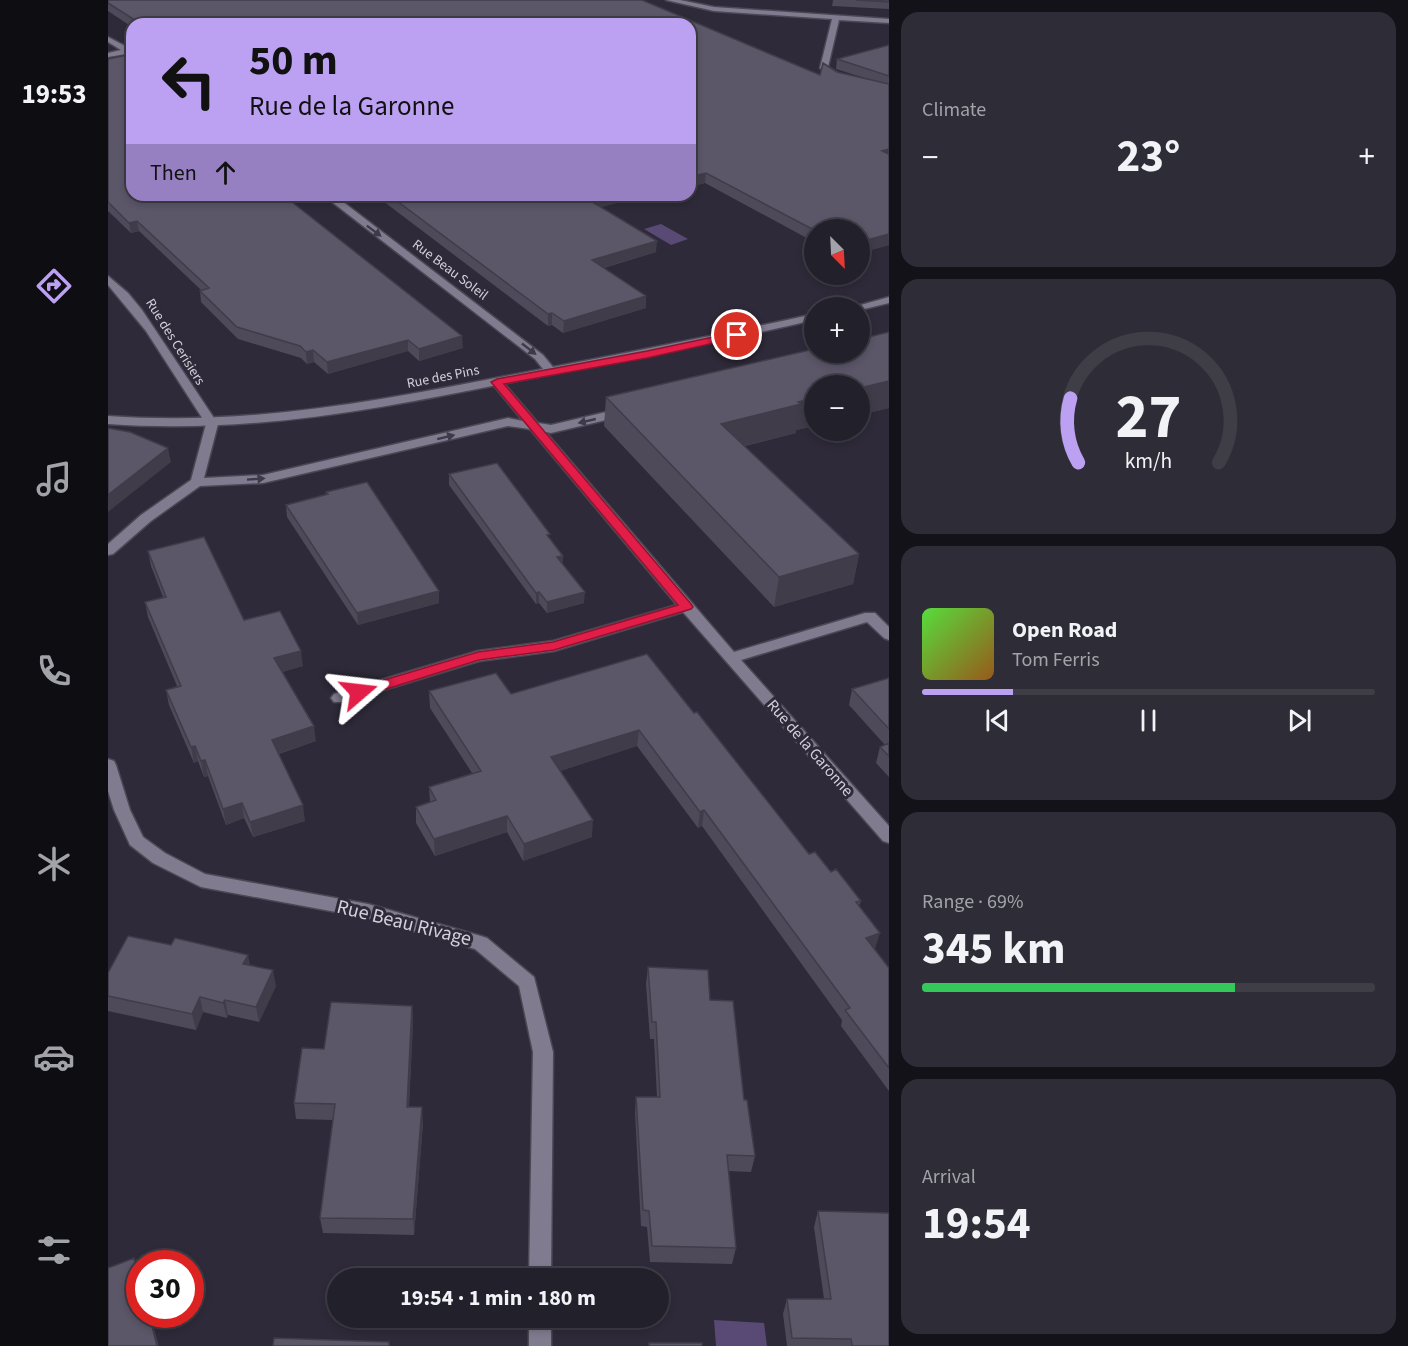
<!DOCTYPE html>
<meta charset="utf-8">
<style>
body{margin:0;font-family:"Source Sans 3",sans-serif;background:#2e2d37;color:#f1f3f6;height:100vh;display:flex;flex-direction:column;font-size:22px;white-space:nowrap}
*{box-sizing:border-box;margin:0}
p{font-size:20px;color:#a2a3a9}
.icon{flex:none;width:33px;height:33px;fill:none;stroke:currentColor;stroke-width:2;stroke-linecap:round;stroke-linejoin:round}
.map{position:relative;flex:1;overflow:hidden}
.drawer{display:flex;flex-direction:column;gap:12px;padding:12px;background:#131218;width:519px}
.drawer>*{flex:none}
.hud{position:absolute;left:18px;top:18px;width:570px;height:183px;border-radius:18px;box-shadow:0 3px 9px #0003,0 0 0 2px #3f3e47;background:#bca0f2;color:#111;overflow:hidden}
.needle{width:39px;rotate:156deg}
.tools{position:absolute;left:696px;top:219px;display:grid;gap:12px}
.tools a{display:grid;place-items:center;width:66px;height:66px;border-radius:50%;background:#22202b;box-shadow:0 3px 9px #0003,0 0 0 2px #3f3e47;font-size:30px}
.speed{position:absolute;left:18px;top:1250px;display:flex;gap:12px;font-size:30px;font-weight:700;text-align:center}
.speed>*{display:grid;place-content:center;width:78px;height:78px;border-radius:50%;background:#22202b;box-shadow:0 3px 9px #0003,0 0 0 2px #3f3e47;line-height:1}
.speed .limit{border:9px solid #d22;background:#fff;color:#111}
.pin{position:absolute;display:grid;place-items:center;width:51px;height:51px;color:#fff;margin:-26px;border:3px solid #fff;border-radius:50%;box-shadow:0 2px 6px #0007}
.me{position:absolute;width:66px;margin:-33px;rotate:73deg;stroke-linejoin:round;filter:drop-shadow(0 0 4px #0008)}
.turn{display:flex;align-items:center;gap:21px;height:126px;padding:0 24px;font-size:27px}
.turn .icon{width:78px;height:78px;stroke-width:2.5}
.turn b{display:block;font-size:42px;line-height:51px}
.then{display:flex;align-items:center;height:57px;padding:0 24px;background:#0003;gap:12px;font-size:22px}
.big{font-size:45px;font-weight:700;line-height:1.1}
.drawer .tile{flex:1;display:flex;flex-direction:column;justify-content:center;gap:9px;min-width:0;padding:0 21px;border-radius:18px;background:#2e2d37}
.drawer .dial{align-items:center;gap:0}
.dial svg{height:156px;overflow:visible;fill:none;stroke:#3f3e47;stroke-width:7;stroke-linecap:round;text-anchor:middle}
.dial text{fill:#f1f3f6;stroke:none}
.song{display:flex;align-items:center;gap:18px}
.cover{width:72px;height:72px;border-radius:9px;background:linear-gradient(135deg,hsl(110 70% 55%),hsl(30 70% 35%))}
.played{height:6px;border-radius:3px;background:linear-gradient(90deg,#bca0f2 20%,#3f3e47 20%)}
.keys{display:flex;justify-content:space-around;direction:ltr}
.heat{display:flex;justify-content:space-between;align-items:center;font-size:33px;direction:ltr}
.charge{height:9px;border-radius:4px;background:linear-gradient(90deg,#34c759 69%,#3f3e47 0)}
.trip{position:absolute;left:219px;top:1268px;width:342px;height:60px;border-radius:30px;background:#22202b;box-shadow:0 3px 9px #0003,0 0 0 2px #3f3e47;font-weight:700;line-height:60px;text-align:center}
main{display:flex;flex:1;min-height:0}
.tab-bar{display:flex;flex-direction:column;width:108px;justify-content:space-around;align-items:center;background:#0e0d11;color:#a2a3a9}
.tab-bar .icon{width:42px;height:42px}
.tab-bar .current{color:#bca0f2}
.tab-bar b{font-size:27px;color:#f1f3f6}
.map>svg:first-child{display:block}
.water{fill:#584a75}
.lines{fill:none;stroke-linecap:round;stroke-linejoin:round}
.lane-casing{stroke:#4b4754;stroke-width:3}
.street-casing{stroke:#4b4754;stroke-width:3}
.secondary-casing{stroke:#4b4754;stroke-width:3}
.lane{fill:#807b8e;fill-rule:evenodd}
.street{fill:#807b8e;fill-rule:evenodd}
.secondary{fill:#807b8e;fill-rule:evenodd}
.wall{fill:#4e4a59}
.shaded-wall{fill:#403c49}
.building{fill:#5b5668;stroke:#403c49;stroke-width:1.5}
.oneway{fill:#3e3a4a}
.route{fill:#e11d48;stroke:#92132f;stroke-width:1.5}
.labels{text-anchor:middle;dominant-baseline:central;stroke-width:6;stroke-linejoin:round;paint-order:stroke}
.far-street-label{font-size:14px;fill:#d2d0da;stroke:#2e2a39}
.street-label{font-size:16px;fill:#d2d0da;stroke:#2e2a39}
.near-street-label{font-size:20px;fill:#d2d0da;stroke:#2e2a39}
</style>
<main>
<nav class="tab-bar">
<b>19:53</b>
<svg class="icon current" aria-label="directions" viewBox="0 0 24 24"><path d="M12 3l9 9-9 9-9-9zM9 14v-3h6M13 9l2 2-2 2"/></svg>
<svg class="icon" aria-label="music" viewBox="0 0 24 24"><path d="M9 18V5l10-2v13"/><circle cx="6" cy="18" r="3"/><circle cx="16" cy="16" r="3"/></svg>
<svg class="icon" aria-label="phone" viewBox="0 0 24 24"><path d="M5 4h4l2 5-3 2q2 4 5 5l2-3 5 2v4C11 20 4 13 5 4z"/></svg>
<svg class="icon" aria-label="climate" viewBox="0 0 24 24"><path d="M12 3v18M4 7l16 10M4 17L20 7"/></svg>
<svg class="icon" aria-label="car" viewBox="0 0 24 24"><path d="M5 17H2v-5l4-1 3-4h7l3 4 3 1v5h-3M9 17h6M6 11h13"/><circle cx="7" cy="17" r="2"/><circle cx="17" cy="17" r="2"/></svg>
<svg class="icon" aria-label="filters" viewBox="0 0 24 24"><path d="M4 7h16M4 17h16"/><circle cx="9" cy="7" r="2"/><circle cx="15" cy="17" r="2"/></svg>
</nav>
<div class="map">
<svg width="781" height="1346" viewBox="0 0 781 1346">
<rect width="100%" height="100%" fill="#2e2a39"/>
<path class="water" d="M553,224l27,15 -17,6 -27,-16z
M606,1320l50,3 3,23h-51z"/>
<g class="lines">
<g class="lane-casing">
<path id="lane" d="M515,408l4,1v6l-76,18 -23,-4 -2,-3 6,-4 19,3z"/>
</g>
<g class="street-casing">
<path id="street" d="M558,0h14l34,7 175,12v4l-50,-3 -11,47 13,8v4h-3l-18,-11 12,-49 -118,-8z
M0,37l23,12 1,7 -6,-2 -18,3v-4l13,-3 -13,-8z
M215,195h11l209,160 14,17 -2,2h-8l-12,-15z
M0,276l20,17 14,17 76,114 -14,54 59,-3 245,-57 15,3 -32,-39 6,-3 4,1 233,272 131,-39h10l14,14v13l-5,-2 -17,-16 -126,38 148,166v17l-6,-2 -200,-229 -129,39 -75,10 -135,41h-10l-3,-4 3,-4 144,-43 75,-10 124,-36 -147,-176 -22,-3 -245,57 -63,3 -49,35 -38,33 -5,1v-11l33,-29 50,-35 15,-56 -60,-93 -38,-46z
M0,759l6,2 2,4 14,45 13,27 22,16 40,21 163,30 113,32 6,2 47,39 19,75 -2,226h-22l4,-226 -14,-66 -44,-37 -107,-31 -167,-31 -48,-24 -23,-18 -16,-35 -6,-19z
M421,1317h22v29h-22z"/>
</g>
<g class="secondary-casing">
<path id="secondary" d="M781,297v6l-29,7v-2h-10z
M706,314v6c-98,23 -198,42 -297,61 -140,28 -265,53 -409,43v-8c144,10 269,-15 409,-42 99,-19 198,-38 297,-60z"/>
</g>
<use href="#lane" class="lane"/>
<use href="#street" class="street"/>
<use href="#secondary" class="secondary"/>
</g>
<path class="wall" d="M0,0h534l178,75 3,-12 14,9 34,8 -35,-11 1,-10 52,-14v200l-29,8v-23h-46v12l-109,-59 -15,4v-163h-558v3l-24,-16z
M725,0h56v9l-57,-3z
M0,59l24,136 331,153 -44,13 -11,-10 -80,23 -14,-12 -7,2 -6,-6 -63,-19 -37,-37 -1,-11 1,-1 -62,-59 -8,2 -23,-22z
M267,195h270l-44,12 55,45 -52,16 42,40 -83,25 -11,-8 -4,1z
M781,332v76l-29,7v-29h-46v40l-18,4v3l-51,13 114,108 -6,30 -79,23 -170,-181 2,-29 208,-48v3h46v-13z
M341,474l101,65 13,17v9l21,38 -37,10 -8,-10 -3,1 -87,-119z
M218,492l113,99v12l-81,22 -71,-108 -1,-12 40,-10z
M40,551l96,69 59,46 -21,6 34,69 -37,13 26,67 -52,16 -9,-19 -18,7 -18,-49 -4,1 -6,-16 -4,2 -25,-58 -3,-15 11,-4 -29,-69 -3,-15 18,-5 -12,-31z
M781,678v99l-13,-14 4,-16 5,-2 -36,-40 3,-16z
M321,691l82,3 183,19 115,141 22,18 30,29 -2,5 16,44 14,18v123l-48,-65 1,-6 -140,-194 -4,2 -61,-82 -77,25 32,66 -69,24 -16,-29 -72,24 -19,-33v-16l14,-5 -1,-15 43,-14 -42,-65z
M142,965l26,21 -17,36 -31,-7 -1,3 -24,-6 -7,18 -88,-19v-38z
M540,967l62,33 34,100 11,56 -4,16 -23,-1 8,77 -4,16 -82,-2 -3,-35 -6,-1 -6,-113 1,-16h21l-3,-58h-4l-4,-55z
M304,1006l1,16 -4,85 14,16 -9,112 -91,-2 -3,-15 13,-98 -37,-1 -2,-16 30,-54z
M710,1211l71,135h-102l-4,-32 4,-15h37l-10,-72z"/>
<path class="shaded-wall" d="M781,149v10l-7,-8z
M598,173l-1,10 -15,4v-10z
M499,195h38l-57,16 1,-11z
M29,221l2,10 -8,2 -2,-10z
M781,234v11l-29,8v-11z
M549,241l-1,11 -64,19v-11z
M538,296v12l-83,25 1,-12z
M444,313v12l-4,1v-12z
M354,336l1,12 -44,13v-12z
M300,340v11l-80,23 -1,-12z
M205,350l1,12 -7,2 -1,-12z
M781,381v27l-29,7v-27z
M706,398v28l-18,4v3l-78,19 3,-28z
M60,448l3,14 -63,50v-17z
M751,554l-6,30 -79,23 5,-30z
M455,556v10l-6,-9z
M331,591v12l-81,22 -1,-12z
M431,592v11l-3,1v-11z
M477,592l-1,11 -37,10v-11z
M193,651l2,15 -26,7 -3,-15z
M206,726l2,15 -42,14 -2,-15z
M531,730l-2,16 -86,28v-17z
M87,746l3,15 -4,2 -3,-16z
M97,760l3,16 -4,1 -3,-16z
M134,803l2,15 -18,7 -3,-16z
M195,805l2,16 -52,16 -3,-15z
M596,810l-2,16 -4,2 2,-16z
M399,816v16l-72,24 -1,-17z
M485,820l-1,17 -69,24 1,-17z
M772,933l-5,16 -14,5 5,-16z
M140,955l3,15 -8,-6z
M165,970l3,16 -17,36 -3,-15z
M92,997l3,15 -7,18 -4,-16z
M117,1000l3,15 -1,3 -4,-15z
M304,1006l1,16 -5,101 -1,-16z
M314,1107l1,16 -9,112 -1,-16z
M41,1314h1l9,32h-2z"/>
<path class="building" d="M0,0h534l178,75 3,-12 14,9 52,12v65l-7,2 7,3v80l-29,8v-12h-46l-108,-57 -16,4v-153h-549l-33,-21z
M748,0h33v2z
M781,45v31l-52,-17z
M24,54v141h151l179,141 -43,13 -11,-9 -81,22 -14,-12 -7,2 -6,-6 -63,-19 -37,-36 9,-3 -72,-67 -8,2 -21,-21v-143z
M281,195h218l-18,5 68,41 -65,19 54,36 -82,25 -12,-8 -4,1z
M781,332v49l-29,7v-2h-46v12l-16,4 3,2 -80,20 138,130 -80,23 -173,-180 208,-48v3h46v-13z
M0,428l22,4 38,16 -60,47z
M389,463l53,71 -3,1 16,21 -6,1 28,35 -38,10 -8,-10 -3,1 -87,-119z
M259,482l72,109 -82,22 -71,-108 42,-11 -2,-2z
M96,537l40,83 36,-9 21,40 -27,7 40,68 -42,14 31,65 -53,17 -8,-19 -19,6 -18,-49 -4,1 -6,-15 -4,1 -25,-57 15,-4 -36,-84 21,-5 -18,-46z
M539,654l47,59 3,-1 112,142 6,-2 16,20 5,-3 25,32 -5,1 24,31 -14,5 23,30v100l-44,-58 5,-2 -146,-198 -4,2 -61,-82 -88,27 42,63 -69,24 -17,-28 -73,23 -18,-32 20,-7 -7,-13 52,-16 -52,-80 67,-18 15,21z
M781,678v51l-37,-40z
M781,743v13l-9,-9z
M20,936l43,9 4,-7 73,17 -5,9 30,6 -17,37 -31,-7 -2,3 -23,-6 -8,17 -84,-18v-23z
M540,967l60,3 2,30 23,1 11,99h3l8,56 -28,-1 9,93 -84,-2 -3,-35 -6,-1 -7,-113h24l-4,-75h-4z
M223,1002l81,4 -5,101h15l-9,112 -93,-1 15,-114 -41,-1 8,-55 22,1z
M710,1211l71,2v133h-37l-1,-7 -59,-1 -5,-39h44z
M26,1258l6,21v35h9l8,32h-49v-78z
M166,1338l115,4v4h-116z
M541,1343h53v3h-53z"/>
<defs><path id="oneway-solid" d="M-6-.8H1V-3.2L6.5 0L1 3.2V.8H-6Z" transform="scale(1.5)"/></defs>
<g class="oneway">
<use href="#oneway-solid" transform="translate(266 231) rotate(37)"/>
<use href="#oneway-solid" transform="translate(421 349) rotate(38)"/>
<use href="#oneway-solid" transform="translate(479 421) rotate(167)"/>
<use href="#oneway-solid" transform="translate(338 437) rotate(-14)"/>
<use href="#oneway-solid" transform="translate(148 479) rotate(-4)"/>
</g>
<path class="route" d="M629,332l4,1v4l-94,21 -143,26 187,220 2,3 -2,2 -137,41 -75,10 -115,36h-10l-2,-4 2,-3 124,-37 75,-10 125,-37 -187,-223 6,-3 150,-28z"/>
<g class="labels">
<g class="far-street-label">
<text transform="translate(342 270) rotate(37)">Rue Beau Soleil</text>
<text transform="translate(67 342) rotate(58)">Rue des Cerisiers</text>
<text transform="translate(335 377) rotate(-11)">Rue des Pins</text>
</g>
<g class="street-label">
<text transform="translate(702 748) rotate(49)">Rue de la Garonne</text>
</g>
<g class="near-street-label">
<text transform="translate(296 923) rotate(14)">Rue Beau Rivage</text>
</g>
</g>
</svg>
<div class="tools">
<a><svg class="needle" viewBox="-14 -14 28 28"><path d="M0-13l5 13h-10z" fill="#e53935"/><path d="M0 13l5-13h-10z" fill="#a2a3a9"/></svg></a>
<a>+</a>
<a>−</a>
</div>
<div class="speed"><div class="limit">30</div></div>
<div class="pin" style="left:629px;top:335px;background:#d93025"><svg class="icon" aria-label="arrive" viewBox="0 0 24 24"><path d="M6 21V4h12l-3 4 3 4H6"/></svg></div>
<svg class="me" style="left:251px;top:692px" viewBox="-20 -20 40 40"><path d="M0-17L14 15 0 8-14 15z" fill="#e11d48" stroke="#fff" stroke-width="4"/></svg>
<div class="trip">19:54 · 1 min · 180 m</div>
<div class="hud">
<div class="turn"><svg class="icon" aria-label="left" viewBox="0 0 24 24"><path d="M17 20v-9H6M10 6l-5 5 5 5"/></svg><div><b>50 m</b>Rue de la Garonne</div></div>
<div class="then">Then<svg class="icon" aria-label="ahead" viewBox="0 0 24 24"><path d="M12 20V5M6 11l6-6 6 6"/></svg></div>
</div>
</div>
<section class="drawer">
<div class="tile"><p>Climate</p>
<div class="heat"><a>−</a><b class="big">23°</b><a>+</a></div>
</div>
<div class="tile dial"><svg viewBox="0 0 100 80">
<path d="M14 69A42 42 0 1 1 86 69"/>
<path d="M14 69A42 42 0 0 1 10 36" stroke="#bca0f2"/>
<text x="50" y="56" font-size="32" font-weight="700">27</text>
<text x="50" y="72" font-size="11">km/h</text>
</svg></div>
<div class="tile">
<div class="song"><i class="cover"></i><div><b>Open Road</b><p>Tom Ferris</p></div></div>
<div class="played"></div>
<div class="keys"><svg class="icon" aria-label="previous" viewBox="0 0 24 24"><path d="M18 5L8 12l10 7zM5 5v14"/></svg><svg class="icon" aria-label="pause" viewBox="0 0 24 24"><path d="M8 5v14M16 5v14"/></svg><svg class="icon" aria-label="next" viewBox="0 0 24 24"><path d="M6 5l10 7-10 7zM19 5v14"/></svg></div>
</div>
<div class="tile"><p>Range · 69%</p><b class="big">345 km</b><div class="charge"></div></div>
<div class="tile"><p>Arrival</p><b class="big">19:54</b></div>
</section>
</main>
